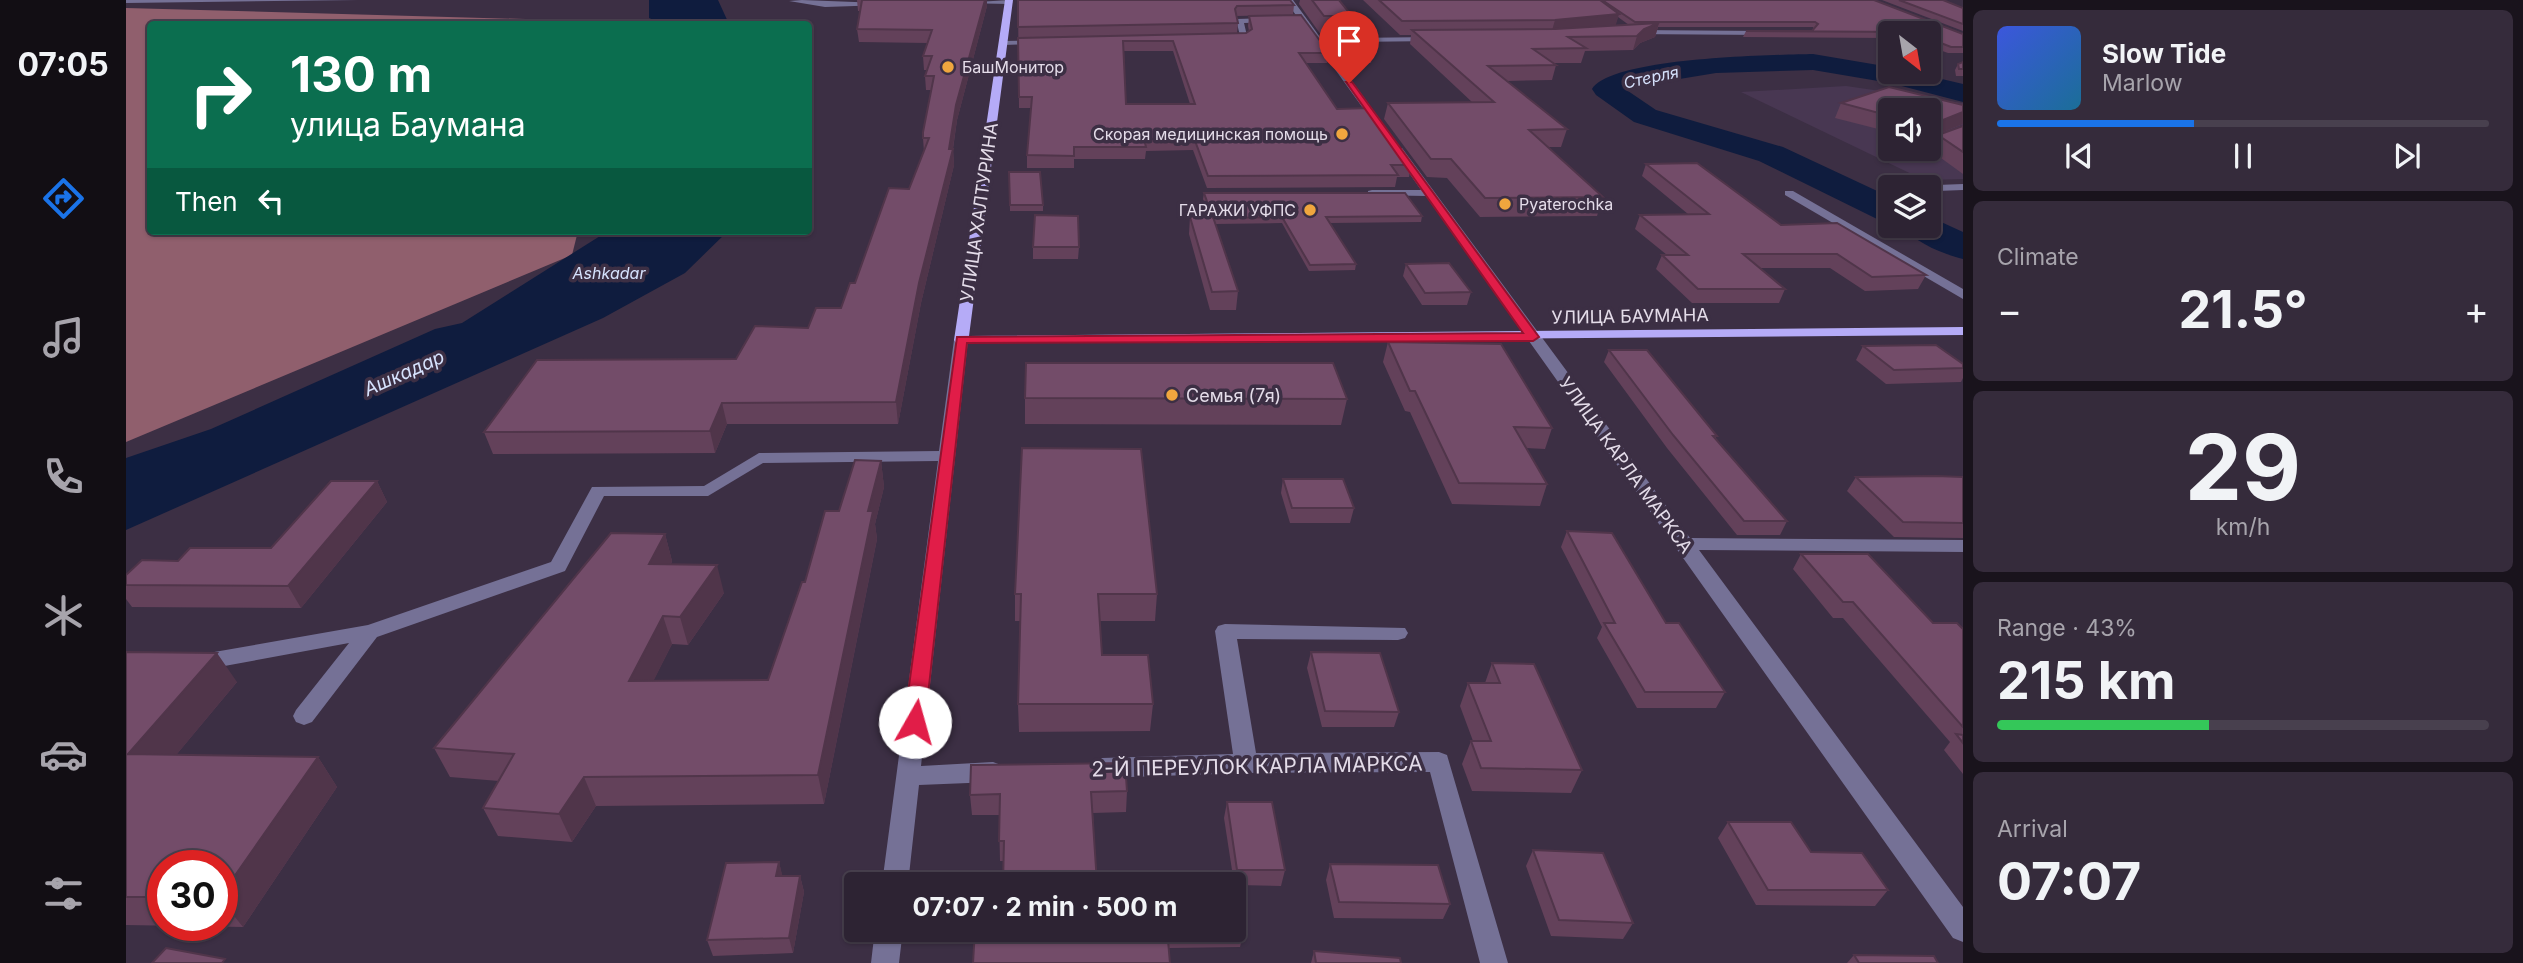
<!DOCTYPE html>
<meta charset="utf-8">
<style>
body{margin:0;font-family:Inter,sans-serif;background:#352b3b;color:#f1f3f6;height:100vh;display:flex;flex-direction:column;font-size:26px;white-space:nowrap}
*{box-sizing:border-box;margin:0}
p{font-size:23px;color:#a7a4ac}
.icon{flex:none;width:38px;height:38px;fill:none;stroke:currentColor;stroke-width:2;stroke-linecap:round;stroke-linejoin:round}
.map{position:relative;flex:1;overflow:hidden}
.drawer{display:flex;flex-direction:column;gap:10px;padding:10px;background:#19131c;width:560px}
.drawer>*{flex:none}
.banner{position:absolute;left:21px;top:21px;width:665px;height:214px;border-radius:7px;box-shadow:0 2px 5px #0004,0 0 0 2px #48404e;background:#0b6e4f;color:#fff;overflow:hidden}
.needle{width:46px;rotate:149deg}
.fabs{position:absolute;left:1752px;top:21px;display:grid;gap:14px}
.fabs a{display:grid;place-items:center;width:63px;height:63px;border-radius:7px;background:#2d2333;box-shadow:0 2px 5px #0004,0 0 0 2px #48404e;font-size:35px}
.speed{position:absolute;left:21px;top:850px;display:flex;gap:14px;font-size:35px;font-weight:700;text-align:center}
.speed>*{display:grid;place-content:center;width:91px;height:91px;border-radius:50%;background:#2d2333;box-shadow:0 2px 5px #0004,0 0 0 2px #48404e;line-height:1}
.speed .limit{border:10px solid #d22;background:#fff;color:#111}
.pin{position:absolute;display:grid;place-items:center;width:60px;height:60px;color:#fff;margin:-72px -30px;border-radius:50% 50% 50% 0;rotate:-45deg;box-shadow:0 0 7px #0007}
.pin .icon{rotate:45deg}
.me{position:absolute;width:77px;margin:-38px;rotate:7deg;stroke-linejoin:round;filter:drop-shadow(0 0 5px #0008)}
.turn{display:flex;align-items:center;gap:24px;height:147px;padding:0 28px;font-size:32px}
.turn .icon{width:91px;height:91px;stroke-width:2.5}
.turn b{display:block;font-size:49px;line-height:60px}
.then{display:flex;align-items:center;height:66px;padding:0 28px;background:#0003;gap:14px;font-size:26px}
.big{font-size:52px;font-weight:700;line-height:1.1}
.drawer .widget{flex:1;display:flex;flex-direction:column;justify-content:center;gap:10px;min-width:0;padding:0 24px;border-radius:10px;background:#352b3b}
.drawer .dial{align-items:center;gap:0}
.dial b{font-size:91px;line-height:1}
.song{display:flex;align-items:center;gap:21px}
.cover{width:84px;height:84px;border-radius:10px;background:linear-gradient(135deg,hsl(230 70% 55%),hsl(200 70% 35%))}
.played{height:7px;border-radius:4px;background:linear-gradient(90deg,#1a73e8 40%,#48404e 40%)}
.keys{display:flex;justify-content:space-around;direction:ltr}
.heat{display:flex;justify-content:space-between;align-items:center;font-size:38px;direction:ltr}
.charge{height:10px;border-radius:5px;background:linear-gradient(90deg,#34c759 43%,#48404e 0)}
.trip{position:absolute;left:718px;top:872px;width:402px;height:70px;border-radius:7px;background:#2d2333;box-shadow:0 2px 5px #0004,0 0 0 2px #48404e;font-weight:700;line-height:70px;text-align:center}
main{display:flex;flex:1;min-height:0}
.tab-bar{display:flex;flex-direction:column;width:126px;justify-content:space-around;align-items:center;background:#120e14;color:#a7a4ac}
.tab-bar .icon{width:49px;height:49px}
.tab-bar .selected{color:#1a73e8}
.tab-bar b{font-size:32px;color:#f1f3f6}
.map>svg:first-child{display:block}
.built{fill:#483752;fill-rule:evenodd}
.forest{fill:#905f6d}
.water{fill:#0f1c3e}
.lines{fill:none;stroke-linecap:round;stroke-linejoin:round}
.river{fill:#0f1c3e;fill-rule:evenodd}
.minor{fill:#757196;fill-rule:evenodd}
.major{fill:#b5abf7;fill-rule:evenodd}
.wall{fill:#63415a;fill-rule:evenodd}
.shaded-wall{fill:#50354a}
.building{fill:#734c69;stroke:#50354a;stroke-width:2;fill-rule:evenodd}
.route{fill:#e11d48;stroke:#92132f;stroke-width:2}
.poi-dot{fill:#f0a63e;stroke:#3c2f44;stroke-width:2.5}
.labels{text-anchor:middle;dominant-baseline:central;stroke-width:7;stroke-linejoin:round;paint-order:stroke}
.far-poi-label{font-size:16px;fill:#e4dce9;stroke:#3c2f44;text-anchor:start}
.far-water-label{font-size:16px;font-style:italic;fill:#d6e2fd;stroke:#3c2f44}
.street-label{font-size:18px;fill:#e4dce9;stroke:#3c2f44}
.poi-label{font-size:18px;fill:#e4dce9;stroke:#3c2f44;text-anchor:start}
.water-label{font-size:19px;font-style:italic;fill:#d6e2fd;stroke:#3c2f44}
.near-street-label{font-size:21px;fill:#e4dce9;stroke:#3c2f44}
</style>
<main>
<nav class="tab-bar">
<b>07:05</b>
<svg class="icon selected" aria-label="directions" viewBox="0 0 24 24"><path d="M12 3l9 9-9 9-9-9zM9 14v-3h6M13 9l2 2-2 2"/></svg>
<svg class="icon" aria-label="music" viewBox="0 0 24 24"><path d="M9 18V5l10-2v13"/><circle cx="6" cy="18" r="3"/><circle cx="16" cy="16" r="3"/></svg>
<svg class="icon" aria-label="phone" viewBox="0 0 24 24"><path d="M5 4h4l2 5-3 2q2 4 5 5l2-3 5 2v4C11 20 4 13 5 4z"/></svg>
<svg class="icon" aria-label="climate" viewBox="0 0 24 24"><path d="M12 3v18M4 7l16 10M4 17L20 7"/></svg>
<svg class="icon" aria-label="car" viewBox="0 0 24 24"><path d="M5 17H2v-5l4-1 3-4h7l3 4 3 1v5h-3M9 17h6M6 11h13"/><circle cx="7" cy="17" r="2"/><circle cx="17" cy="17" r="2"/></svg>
<svg class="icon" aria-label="filters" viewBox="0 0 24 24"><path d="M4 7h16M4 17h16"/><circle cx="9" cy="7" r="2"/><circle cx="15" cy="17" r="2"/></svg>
</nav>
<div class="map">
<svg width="1837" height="963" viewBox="0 0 1837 963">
<rect width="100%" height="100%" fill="#3c2f44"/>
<path class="built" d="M1720,86l117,17v76l-39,1 -183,-88zM1764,110h38v39h-38z"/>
<path class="forest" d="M0,8l505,14 -481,2v207h428l-6,24 -446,187z"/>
<path class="water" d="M523,0h69l11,24h-76l3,-3 -7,-3z
M482,231h120l-43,42 -82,45 -477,212v-72l85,-29 224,-100 27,-6z"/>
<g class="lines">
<path class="river" d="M1687,54l77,13v5h22l51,12v18l-73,-19 -77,-13 -97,3 -73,12 -15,6 28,19 127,37 107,50v25l-13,-3 -118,-58 -125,-39 -38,-27 -4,-6c21,-32 181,-34 221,-35z
M1802,216l35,16v27c-20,-5 -48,-16 -60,-33h25z"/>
<path class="minor" d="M0,0h232l-232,3z
M676,0l79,3 4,2 -60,2 -36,-6z
M883,0l4,2 -4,2 -48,-1z
M1159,0h8l91,125v4h-6z
M1146,18l3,4 -31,1 4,17 -25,-2 17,-2 -4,-17z
M1507,30l133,1 4,2 -4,2 -136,-1z
M1308,37l3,4 -87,1 -4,-2 4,-2z
M919,40l-3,4 -39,1 -4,-2 4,-2z
M1268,148h8l288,390 273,2v12l-264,-2 264,357v35l-10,-4 -527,-742 -58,-1v-4l4,-1h49l-28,-40z
M1837,184v6l-26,1 -6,-3 6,-3z
M1659,191h8l170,98v10l-178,-104z
M835,336l7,4 -47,426 72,-4 8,3 4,7 -4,7 -8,3 -74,3 -11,99h-26l56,-423 -175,2 -55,33h-104l-39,75 -188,66 -65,85 -8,3 -8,-3 -3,-6 3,-6 53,-67 -152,28 -8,-2 -3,-6 3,-6 8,-2 171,-30 183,-63 41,-75 112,-1 55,-33 180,-2 15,-111z
M1099,624l180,4 3,5 -3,5 -7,2 -161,-1 19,114 183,-1 8,3 61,208h-28l-50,-191 -184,1 -144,5 -8,-3 -4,-7 4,-7 8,-3 131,-4 -18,-123 3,-5z
M749,929h28l-4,34h-28z"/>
<path class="major" d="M879,0h8l-44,336 994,-9v8l-1007,8 -2,-3z"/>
</g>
<path class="wall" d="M731,0h130v6l-30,114 -4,29 1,16 -33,138 -23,121h-171l-12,29 -222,1 -9,-22 252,-73 72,-31 33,-20 68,-119 15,-37 -1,-14 8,-48h-5l-1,-14 2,-6h-3l-1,-14 5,-13 -69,-1 -2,-13 3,-18h-2z
M892,0l276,5 -1,10 -57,1 2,7 -1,10h9l3,-2 -1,-5 1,-10 80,37 -2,10h-21l31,46 74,56 -2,12h-12l-2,10 -188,1 -14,-38 -47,1 -1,8h-71v9h-47v-13l5,-47h-13zM998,51h49l17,53h-64z
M1174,0h39l13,16 -1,7 24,18 -4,22h-28l-14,-18 2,-10h-10l-22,-31z
M1237,0h511l89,34v19h-15l-20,-7v-13h-38v5l-147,-1 3,-6h66l2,-2 -1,-2h-155l-3,10 -15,6 -7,7 -48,1 -4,12h-28l3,2 -4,15 -45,1 60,48 -6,18h-13l55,50 -6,19 -117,1 -33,-39 -20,-1 -43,-58 4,-16 84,-1 -62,-58 1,-9h-11zM1492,17l11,8h-14z
M1756,0h61l20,8v23z
M1837,62v14h-7l-1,-6 3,-6z
M1715,103l122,2v19l-35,14v-28h-38v22l-55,-14z
M1837,126v48l-33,-24 8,-15z
M1520,164l135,61 145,50 -8,14 -53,2 -35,-23h-70l25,21 -6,14h-87l-36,-34 6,-14h5l-32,-26 5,-14 48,-1 -46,-38z
M883,172l34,33v6h-33z
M1078,193l218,23 -1,6 -91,1 26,41 -1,6 -46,1 -27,-48 -67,1 23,67 -2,19h-26l-21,-76 1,-17 18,-5 -5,-13z
M907,247h46l-1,12h-45z
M1280,264l65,28 -4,13h-45l-19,-29z
M1262,342l164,86 -7,21 -19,-1 21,36 -7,22 -88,-2 -42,-92 -5,-1 -22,-49z
M1737,346l100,18v14l-2,4 -75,2 -30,-24z
M1483,350l108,86 -2,3 72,82 -7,14h-43l-70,-87 -63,-86z
M899,398l322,1 -6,26 -316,-1z
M755,461l3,26 -9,37 2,15 -53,265 -228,2 -24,36 -74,-6 -15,-28 16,-27 -49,-4 -16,-29 231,-214 7,27 -1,3 53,29 -36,52 -16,-1 -19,37 115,-1 37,-98 34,-71z
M1730,477h107v61l-69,-1 -47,-46z
M1157,479l71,29 -4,15h-60l-9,-30z
M251,481l10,21 -86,106 -169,-1 -6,-8v-24l52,-14 93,-13z
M1441,531l99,92 59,69 -9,16h-79l-40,-70 5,-11 -41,-80z
M1675,554l132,69 30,6v145l-19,-24 6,-8 -107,-124h-10l-40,-49z
M889,594h142l-2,27h-55l2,34 51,49 -3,27 -131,1 -1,-28 2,-83h-5z
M0,652l111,30 -61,73 142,2 19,30 -94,140 -117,-2zM37,866h59v60h-59z
M1185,652l88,60 -5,15h-72l-15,-59z
M1366,663l90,107 -11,23 -99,-2 -10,-27 9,-23h2l-13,-35 8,-23h17z
M1001,791l-1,21 -33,1 4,70h137l-10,-65 3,-16 58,68 -4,16 -43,-1 7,42 -5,20 -71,1 -194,-19h259v-45h-231v-23h-3l-1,-46h-27l-2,-20z
M1602,822l83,30 77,38 -13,16 -119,-1 -38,-67z
M1407,850l100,73 -10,16 -72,-3 -25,-70z
M653,862l3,14h18l4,16 -11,61 -80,3 -6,-16z
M1204,864l120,40 -7,15 -109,-1 -8,-38z
M1188,951l87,12h-90z
M1728,955l84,8h-91z"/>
<path class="shaded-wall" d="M859,0h2v6l-30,114 -5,34 1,-5 1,16 -33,138 -23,121 -2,-22 23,-119 37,-178z
M1493,14l-4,14 -64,6 4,-14z
M1533,23l-4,14 -15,6 -7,7 4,-14 7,-7z
M1837,112v12l-35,14v-12z
M596,403l5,21 -12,29 -5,-22z
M755,461l3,26 -9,37 2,15 -53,265 -6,-29 50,-264z
M251,481l10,21 -86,106 -13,-22z
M539,534l7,27 -15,31 -8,-28z
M591,565l7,28 -36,52 -8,-28z
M537,616l9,28 -33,66 -10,-29z
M91,653l20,29 -85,102 -24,-30z
M192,757l19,30 -94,140 -21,-26v-7z
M458,777l12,29 -24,36 -13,-28z
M653,862l4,16 -7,-2z
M674,876l4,16 -11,61 -4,-15z"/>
<path class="building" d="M736,0h123l-29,105 -7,44h4l-34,134 -23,119 -174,1 -12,28 -226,1 53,-72 199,-1 19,-33 53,2 8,-20h25l9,-25h5l34,-95 20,1 20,-51h-6v-6l11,-56h-9l7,-20h-9l9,-26 -75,-1z
M892,0h272l4,5 -57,1 -2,3 3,14 -220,4z
M1186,0h27l13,16h-28z
M1253,0h221l19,14 -64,6 -153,1z
M1476,0h272l89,34v13h-12l-23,-9v-5h-14l-4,-1 -164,-1h66l6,-7 -3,-2h-180z
M1773,0h44l20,8v16z
M1175,15l28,38h-30l38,56 32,-1 42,57h-20l7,10 -190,1 -14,-38 -50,1 2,8h-72v9l-47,-1 5,-58h-13l-1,-59 228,-5 6,-4 -3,-13zM997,41h50l22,63h-69z
M1206,23h28l15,18h-29z
M1533,23l-15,6 -7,7 -69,1 18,11 -53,1 23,16 -68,1 79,63 -38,1 74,67 -118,1 -34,-39h-20l-43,-56 106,-1 -82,-72 143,-1z
M1837,62v7h-4l-1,-5z
M1763,87l74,18v7l-35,14v-16h-38v6l-49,-13z
M1837,126v26l-25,-17z
M1571,163l84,62 56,-2 89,52 -54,2 -35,-23h-94l42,35h-87l-36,-34h26l-48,-40 69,-1 -63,-50z
M883,172h31l3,33h-33z
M1078,193h201l17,23 -96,1 30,47 -46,1 -28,-48 -69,1z
M1085,211l27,80 -26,1 -22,-75z
M909,215l43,1 1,31h-46z
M1323,263l22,29 -46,1 -19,-29z
M1262,342l113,2 51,84 -38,-1 33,57 -88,-1 -44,-92h-5z
M1810,345l27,19v4l-69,2 -31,-24z
M1483,350h38l70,86h-4l74,85h-43l-71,-86z
M900,363h307l14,36 -322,-1z
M896,448l119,1 16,145h-59l4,61h46l5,49h-135l3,-110h-6z
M729,460l26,1 -13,50h5l-55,264 -234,2 -25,37 -76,-6 31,-54 -80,-6 177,-215 54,1 -16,30 68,1 -37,52 -17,-1 -34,65 139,-1 34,-98h3l20,-71h14z
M1810,476l27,1v46l-60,-1 -47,-45z
M1157,479h60l11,29h-62z
M205,481h46l-89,105 -162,-1v-10l16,-15 36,1 12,-13h81z
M1441,531l45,2 54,90h13l46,69h-80l-41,-69h11z
M1675,554h67l65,69h24l6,6v98l-110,-125h-10z
M0,652l91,1 -89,101 190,3 -96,137v-28h-59v31h-37z
M1185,652l69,1 19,59 -74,-1z
M1366,663l42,1 48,106 -101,-2 -10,-27h20l-23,-58h32z
M1830,734l7,1v8z
M999,763l2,28 -36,1 6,91h140l8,44h-11v-43h-231l1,-43h-5l1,-47 -30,1 1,-30z
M1101,802h45l13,68h-48z
M1602,822h63l20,30 51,1 26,37h-120z
M1407,850l70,3 30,70 -74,-3z
M653,862l-3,14h24l-11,62 -82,2 19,-77z
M1204,864l108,1 12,39 -111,-2z
M849,929h192l3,34h-197z
M40,948l59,11 -3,4h-70z
M1188,951l86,7 1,5h-85z
M1728,955l80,1 4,7h-79z"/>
<path class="route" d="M1220,82h6l187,255 -6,4 -566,2 -42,379 -3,6 -7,2 -8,-2 -3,-6 53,-385 566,-4z"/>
<g class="poi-dot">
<circle cx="822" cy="67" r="7"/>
<circle cx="1216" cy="134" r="7"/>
<circle cx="1379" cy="204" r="7"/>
<circle cx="1184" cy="210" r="7"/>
<circle cx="1046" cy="395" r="7"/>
</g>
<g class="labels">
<g class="far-poi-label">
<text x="836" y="67">БашМонитор</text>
<text x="1202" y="134" text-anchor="end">Скорая медицинская помощь</text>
<text x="1393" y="204">Pyaterochka</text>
<text x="1170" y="210" text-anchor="end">ГАРАЖИ УФПС</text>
</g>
<g class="far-water-label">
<text transform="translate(1525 77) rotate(-12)">Стерля</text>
<text x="483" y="273">Ashkadar</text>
</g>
<g class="street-label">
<text transform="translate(853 212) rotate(-82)">УЛИЦА ХАЛТУРИНА</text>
<text transform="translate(1504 316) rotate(-1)">УЛИЦА БАУМАНА</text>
<text transform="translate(1500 465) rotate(54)">УЛИЦА КАРЛА МАРКСА</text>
</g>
<g class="poi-label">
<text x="1060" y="395">Семья (7я)</text>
</g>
<g class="water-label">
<text transform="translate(278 373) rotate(-24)">Ашкадар</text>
</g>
<g class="near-street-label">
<text transform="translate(1131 766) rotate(-1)">2-Й ПЕРЕУЛОК КАРЛА МАРКСА</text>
</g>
</g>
</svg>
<div class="fabs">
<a><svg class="needle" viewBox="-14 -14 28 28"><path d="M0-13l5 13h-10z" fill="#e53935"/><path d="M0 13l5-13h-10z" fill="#a7a4ac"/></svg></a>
<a><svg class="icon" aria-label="sound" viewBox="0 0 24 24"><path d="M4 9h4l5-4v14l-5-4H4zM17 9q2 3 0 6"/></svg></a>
<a><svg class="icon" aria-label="layers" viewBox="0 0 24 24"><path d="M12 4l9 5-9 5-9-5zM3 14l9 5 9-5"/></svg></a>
</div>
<div class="speed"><div class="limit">30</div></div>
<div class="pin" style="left:1223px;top:83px;background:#d93025"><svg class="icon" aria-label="arrive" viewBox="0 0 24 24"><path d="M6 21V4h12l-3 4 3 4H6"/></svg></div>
<svg class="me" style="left:789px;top:722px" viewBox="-20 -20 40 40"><circle r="19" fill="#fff"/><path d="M0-13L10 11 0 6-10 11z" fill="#e11d48"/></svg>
<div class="trip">07:07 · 2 min · 500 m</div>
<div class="banner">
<div class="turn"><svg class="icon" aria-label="right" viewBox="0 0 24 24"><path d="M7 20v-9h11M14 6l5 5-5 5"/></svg><div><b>130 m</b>улица Баумана</div></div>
<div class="then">Then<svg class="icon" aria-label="left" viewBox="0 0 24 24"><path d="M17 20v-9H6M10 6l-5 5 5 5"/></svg></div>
</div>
</div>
<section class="drawer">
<div class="widget">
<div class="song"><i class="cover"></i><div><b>Slow Tide</b><p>Marlow</p></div></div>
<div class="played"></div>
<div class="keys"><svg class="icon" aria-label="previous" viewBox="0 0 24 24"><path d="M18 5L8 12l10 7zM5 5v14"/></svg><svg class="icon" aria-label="pause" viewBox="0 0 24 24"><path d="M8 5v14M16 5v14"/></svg><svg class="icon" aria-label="next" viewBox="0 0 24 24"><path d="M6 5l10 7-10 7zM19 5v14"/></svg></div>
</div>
<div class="widget"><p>Climate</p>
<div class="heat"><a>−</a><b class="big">21.5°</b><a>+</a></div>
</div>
<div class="widget dial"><b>29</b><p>km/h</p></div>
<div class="widget"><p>Range · 43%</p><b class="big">215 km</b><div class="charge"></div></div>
<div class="widget"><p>Arrival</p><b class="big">07:07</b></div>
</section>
</main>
